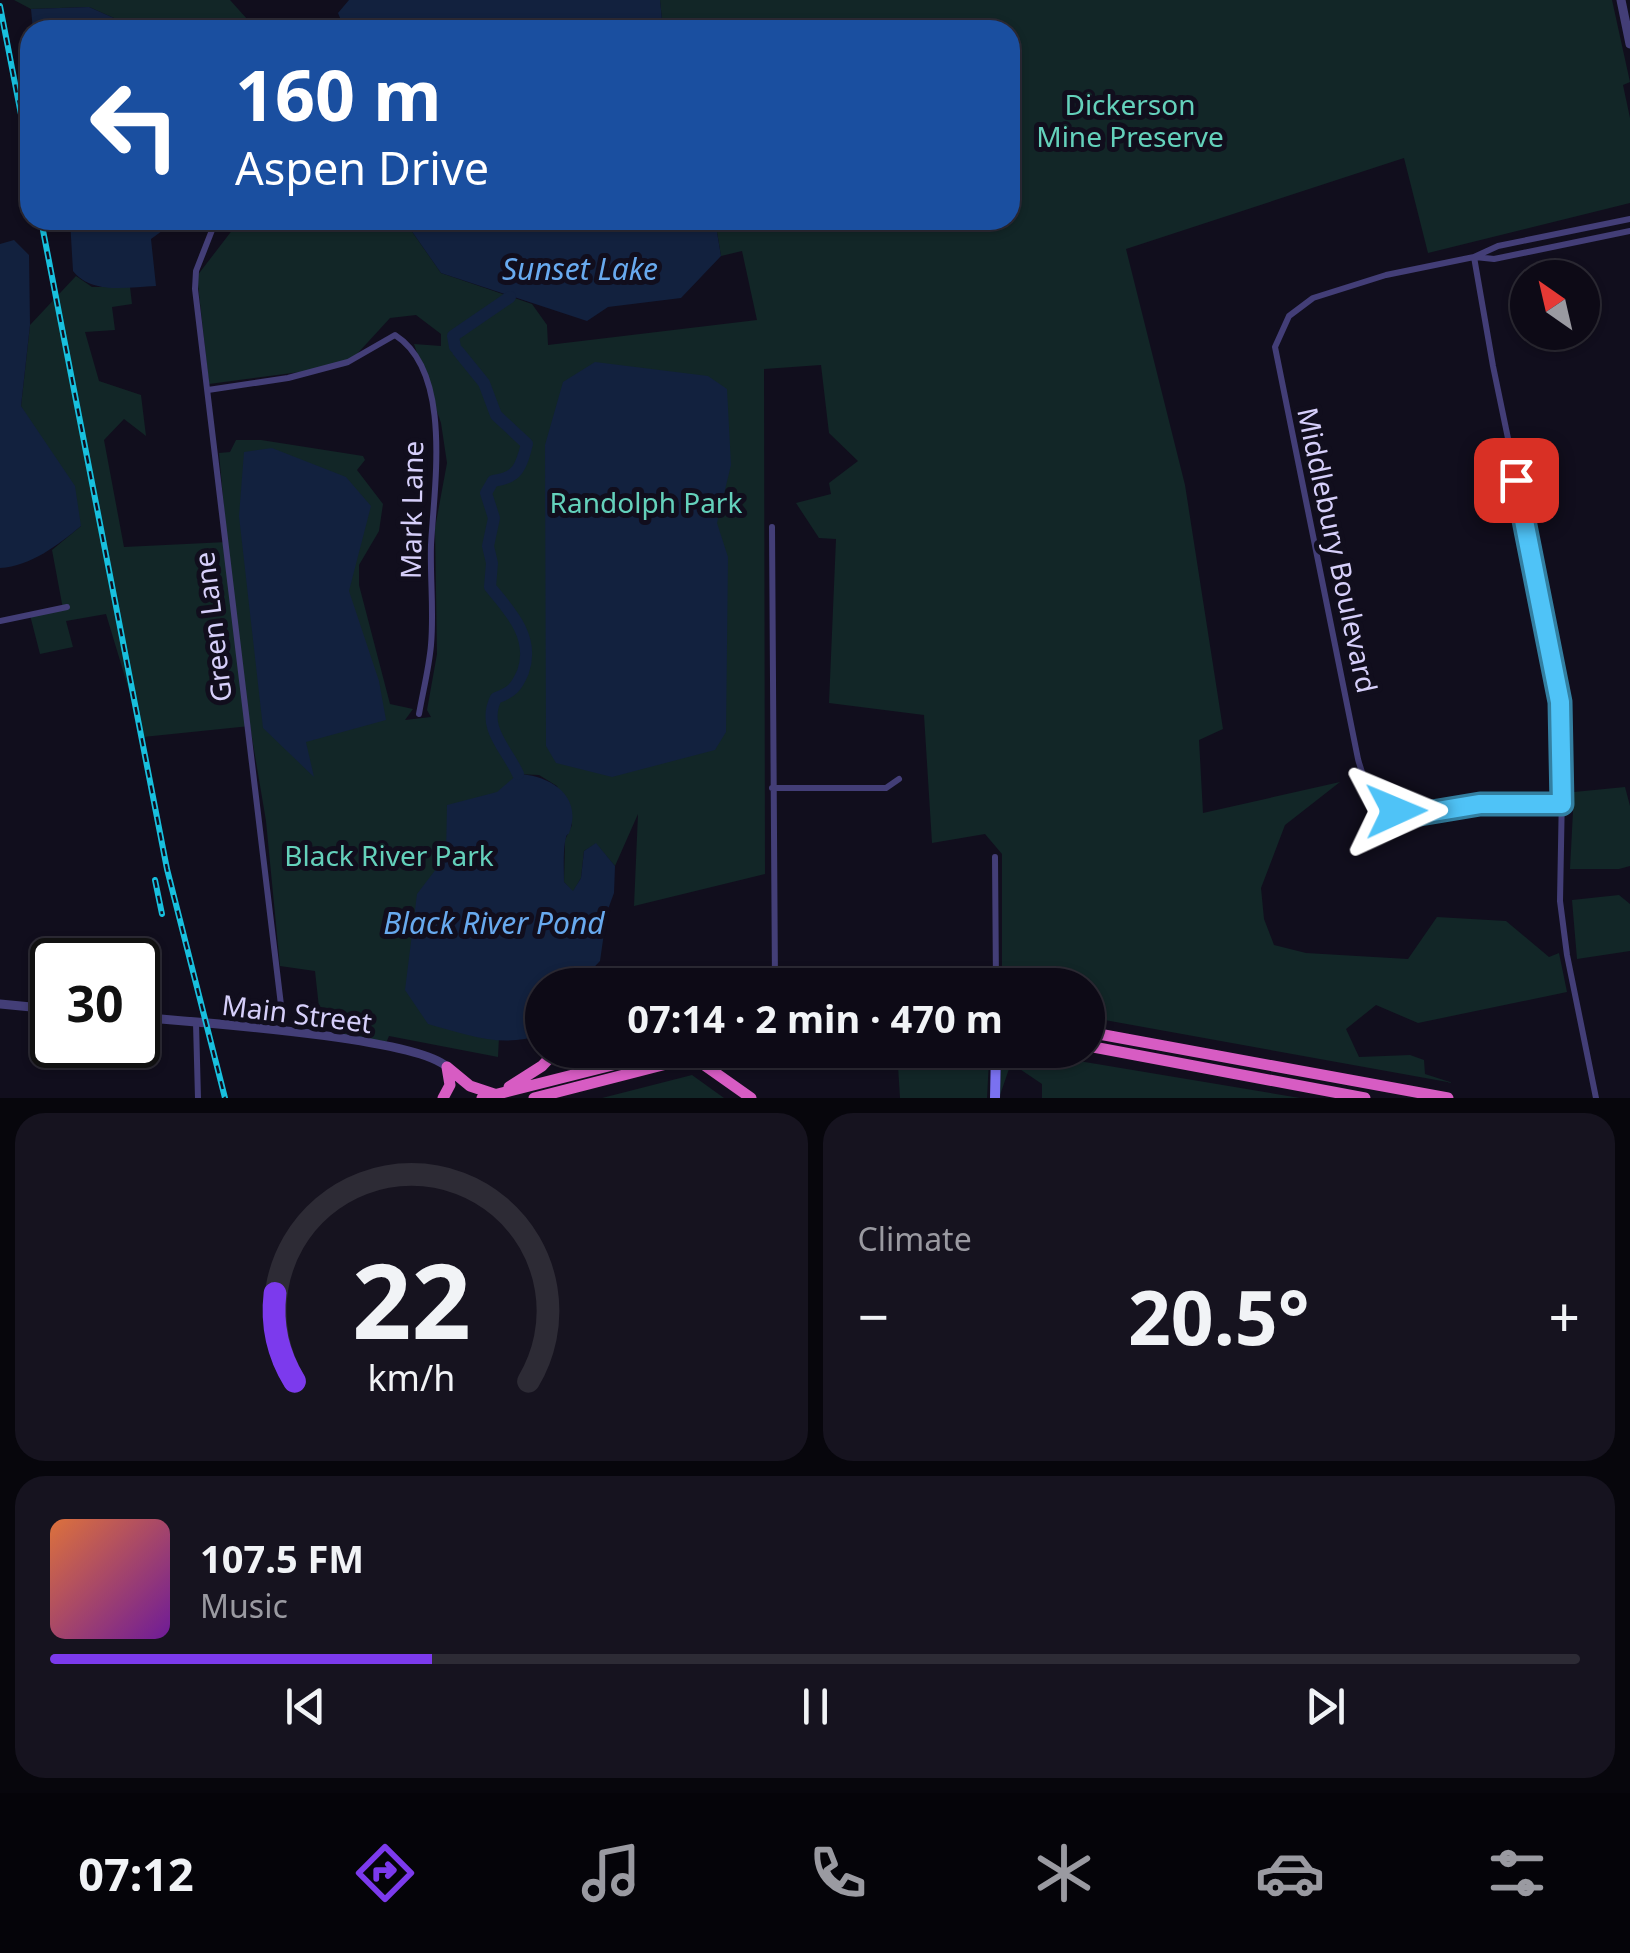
<!DOCTYPE html>
<meta charset="utf-8">
<style>
body{margin:0;font-family:"Noto Sans",sans-serif;background:#16131f;color:#f1f3f6;height:100vh;display:flex;flex-direction:column;font-size:38px;white-space:nowrap}
*{box-sizing:border-box;margin:0}
p{font-size:32px;color:#9a9aa1}
.icon{flex:none;width:55px;height:55px;fill:none;stroke:currentColor;stroke-width:2;stroke-linecap:round;stroke-linejoin:round}
.map{position:relative;height:1098px;overflow:hidden}
.panel{display:flex;flex-direction:column;gap:15px;padding:15px;background:#07060c;flex:1}
.panel>*{flex:none}
.guide{position:absolute;left:20px;top:20px;width:1000px;height:210px;border-radius:30px;box-shadow:0 2px 8px #0004,0 0 0 2px #2d2b35;background:#1a4fa0;color:#fff;overflow:hidden}
.needle{width:65px;rotate:326deg}
.tools{position:absolute;left:1510px;top:260px;display:grid;gap:20px}
.tools a{display:grid;place-items:center;width:90px;height:90px;border-radius:50%;background:#0d0a16;box-shadow:0 2px 8px #0004,0 0 0 2px #2d2b35;font-size:50px}
.speed{position:absolute;left:30px;top:938px;display:flex;gap:20px;font-size:50px;font-weight:700;text-align:center}
.speed>*{display:grid;place-content:center;width:130px;height:130px;border-radius:50%;background:#0d0a16;box-shadow:0 2px 8px #0004,0 0 0 2px #2d2b35;line-height:1}
.speed .limit{border:5px solid #111;border-radius:15px;background:#fff;color:#111}
.pin{position:absolute;display:grid;place-items:center;width:85px;height:85px;color:#fff;margin:-42px;border-radius:20px;box-shadow:0 5px 15px #0006}
.me{position:absolute;width:110px;margin:-55px;rotate:89deg;stroke-linejoin:round;filter:drop-shadow(0 0 8px #0008)}
.turn{display:flex;align-items:center;gap:35px;height:210px;padding:0 50px;font-size:45px}
.turn .icon{width:130px;height:130px;stroke-width:2.5}
.turn b{display:block;font-size:70px;line-height:85px}
.big{font-size:75px;font-weight:700;line-height:1.1}
.panel .widget{flex:1;display:flex;flex-direction:column;justify-content:center;gap:15px;min-width:0;padding:0 35px;border-radius:30px;background:#16131f}
.panel .dial{align-items:center;gap:0}
.dial svg{height:260px;overflow:visible;fill:none;stroke:#2d2b35;stroke-width:7;stroke-linecap:round;text-anchor:middle}
.dial text{fill:#f1f3f6;stroke:none}
.song{display:flex;align-items:center;gap:30px}
.cover{width:120px;height:120px;border-radius:15px;background:linear-gradient(135deg,hsl(20 70% 55%),hsl(280 70% 35%))}
.played{height:10px;border-radius:5px;background:linear-gradient(90deg,#7c3aed 25%,#2d2b35 25%)}
.keys{display:flex;justify-content:space-around;direction:ltr}
.heat{display:flex;justify-content:space-between;align-items:center;font-size:55px;direction:ltr}
.panel .tiles{flex:1;display:grid;gap:15px;grid-template-columns:1fr 1fr}
.widget:last-child{grid-column:span 2}
.trip{position:absolute;left:525px;top:968px;width:580px;height:100px;border-radius:50px;background:#0d0a16;box-shadow:0 2px 8px #0004,0 0 0 2px #2d2b35;font-weight:700;line-height:100px;text-align:center}
.menu{display:flex;height:160px;justify-content:space-around;align-items:center;background:#050409;color:#9a9aa1}
.menu .icon{width:70px;height:70px}
.menu .on{color:#7c3aed}
.menu b{font-size:45px;color:#f1f3f6}
.map>svg:first-child{display:block}
.green{fill:#122627}
.water{fill:#12213e}
.lines{fill:none;stroke-linecap:round;stroke-linejoin:round}
.river{stroke:#12213e;stroke-width:12}
.minor{stroke:#433e77;stroke-width:6}
.tertiary{stroke:#433e77;stroke-width:9}
.secondary{stroke:#7a71f0;stroke-width:10}
.trunk{stroke:#d75cc3;stroke-width:11}
.rail-casing{stroke:#18c0de;stroke-width:6}
.rail{stroke:#110e1d;stroke-width:2.5;stroke-dasharray:8;stroke-linecap:butt}
.trunk-bridge{stroke:#d75cc3;stroke-width:11}
.route-casing{stroke:#337fa1;stroke-width:25}
.route{stroke:#4fc3f7;stroke-width:18}
.labels{text-anchor:middle;dominant-baseline:central;stroke-width:10;stroke-linejoin:round;paint-order:stroke}
.park-label{font-size:28px;fill:#64d1bb;stroke:#110e1d}
.street-label{font-size:28px;fill:#d6cffa;stroke:#110e1d}
.water-label{font-size:30px;font-style:italic;fill:#68aaef;stroke:#110e1d}
</style>
<div class="map">
<svg width="1630" height="1098" viewBox="0 0 1630 1098">
<rect width="100%" height="100%" fill="#110e1d"/>
<path class="green" d="M14,0h216l27,30h-116l-52,-23 -58,2z
M660,0h952l18,82 -7,3 7,33v85l-202,50 -24,-95 -278,91 59,236 38,244 -24,11 4,73 137,-31 -55,43 -24,63 3,31 10,26 32,8 102,6 29,-42 69,4 43,36 10,-4 8,39 -149,31 -42,-18 -30,24 13,28 51,-2 14,5 1,14 28,9 -365,-66v-32h-86v-131l-17,-20 -53,9 -8,-128 -95,-12 7,-164 -17,-1 -23,-35 35,-9 -2,-11 29,-22 -29,-28 -8,-68 -57,4 1,505 -131,32 4,-92 -23,52 -19,-22 -12,7 -3,27 -8,14 -9,-10 1,-42 7,-15 -15,-39 -18,-11 -21,-1 -6,6 -14,277 -109,-21 -3,7 -55,-9v-7l-10,-1 -6,-55 -35,-5 -14,-145 -16,-95 -107,11 -37,-123 -40,7 7,26 -33,7 -10,-39 33,-6 -11,-59 29,-24 -60,-120 9,-81 46,-49 16,11h38l2,17 -20,3 3,23 -30,2 14,49 42,14 5,41 -22,-17 -20,21 20,107 103,-5 -8,-89 11,-1 6,-12h25l102,16 2,4 -8,10 26,34 -4,27 -20,34v20l31,119 23,5 -8,11 26,-3 -4,-7 10,-56 -2,-126 12,-65 -6,-40 -27,-79 27,2v-12l-25,-19 -26,3 -44,48 -137,18 -12,-108 43,-56h164l37,53 91,31 15,21 1,20 209,-25 -15,-69 -21,5 -6,-36h295v-190h-347z
M1625,787l5,19v60l-11,3h-49l4,-77z
M1619,895l11,9v47l-53,8 -5,-59z
M897,1050h88l4,10 -2,38h-87z
M1002,1050h11l287,48h-258v-14l-31,-21 -12,35z
M692,1075l32,23h-122z"/>
<path class="water" d="M349,0h311l3,30h-318l-7,-17z
M89,7l52,23h-108l-2,-21z
M70,220h107l-26,19 5,47c-28,1 -64,9 -83,-15z
M404,220h311l6,36 -40,42 -73,9 -21,14 -146,-48z
M14,240l15,15 1,70 -9,81 54,80 6,40c-23,19 -50,40 -81,42v-324z
M595,362l113,14 19,13 4,76 -14,58 11,34 -2,175 -11,18 -103,27 -56,-14 -10,-17 -1,-301 18,-63z
M272,448l74,29 25,29 -22,85 30,90 7,39 -80,22 8,35 -51,-49 -24,-212 5,-64z
M518,774c28,1 62,18 53,53 -4,15 -3,0 -6,15 -2,13 -1,28 -1,40l9,9 8,-13 3,-27 12,-8 19,23 -1,27 -7,19 -7,49 -23,24h-35v49c-39,15 -74,1 -114,-10l-23,-34 12,-96 29,-38 1,-51 50,-13z"/>
<g class="lines">
<path class="river" d="M455,347l-2,-11 57,-39
M458,351l26,32 12,32 31,29c-6,23 -9,34 -34,37l-7,12 8,25 -6,28 4,17 -2,24c21,25 45,51 33,85 -7,16 -11,20 -27,26 -15,30 11,51 22,76"/>
<path class="minor" d="M216,220l-20,51 -1,18 89,741
M1474,257l19,109 62,299 8,72 -3,164 7,54 29,143
M1475,257l19,2 136,-28
M208,390l80,-12 60,-16 47,-27c58,37 39,152 36,210 -1,34 3,67 0,100 -2,23 -8,46 -12,69
M772,527l3,458
M0,621l67,-14
M772,788h114l13,-9
M1562,804c-26,-1 -53,-3 -79,-1 -58,5 -105,34 -125,-44l-83,-412 14,-31 24,-18 73,-23 88,-18 24,-11 132,-27
M995,857l1,128
M196,1023l2,75"/>
<path class="tertiary" d="M1621,0l9,44
M0,1004l52,5
M138,1017c54,5 278,20 309,50"/>
<path class="secondary" d="M995,1098l1,-48"/>
<path class="trunk" d="M1088,1032l360,66
M1088,1046l277,52
M580,1050l9,10 20,1
M683,1050l68,48
M703,1055l20,-5
M447,1067l23,19 24,8
M509,1087l33,-21 15,-16
M443,1098l7,-13 -3,-18
M482,1098l190,-48
M534,1098l152,-39"/>
<g class="rail-casing">
<path id="rail" d="M0,6l30,155
M41,220l126,649 58,229
M155,880l7,34"/>
</g>
<use href="#rail" class="rail"/>
<path class="trunk-bridge" d="M686,1059l17,-4"/>
</g>
<g class="lines">
<g class="route-casing">
<path id="route" d="M1396,811l18,4 66,-11h82l-2,-102 -44,-222"/>
</g>
<use href="#route" class="route"/>
</g>
<g class="labels">
<g class="park-label">
<text x="1130" y="104">Dickerson<tspan x="1130" dy="32">Mine Preserve</tspan></text>
<text x="646" y="502">Randolph Park</text>
<text x="389" y="855">Black River Park</text>
</g>
<g class="street-label">
<text transform="translate(411 510) rotate(-89)">Mark Lane</text>
<text transform="translate(1338 550) rotate(78)">Middlebury Boulevard</text>
<text transform="translate(212 627) rotate(-97)">Green Lane</text>
<text transform="translate(297 1013) rotate(7)">Main Street</text>
</g>
<g class="water-label">
<text x="580" y="268">Sunset Lake</text>
<text x="494" y="922">Black River Pond</text>
</g>
</g>
</svg>
<div class="tools">
<a><svg class="needle" viewBox="-14 -14 28 28"><path d="M0-13l5 13h-10z" fill="#e53935"/><path d="M0 13l5-13h-10z" fill="#9a9aa1"/></svg></a>
</div>
<div class="speed"><div class="limit">30</div></div>
<div class="pin" style="left:1516px;top:480px;background:#d93025"><svg class="icon" aria-label="arrive" viewBox="0 0 24 24"><path d="M6 21V4h12l-3 4 3 4H6"/></svg></div>
<svg class="me" style="left:1396px;top:811px" viewBox="-20 -20 40 40"><path d="M0-17L14 15 0 8-14 15z" fill="#4fc3f7" stroke="#fff" stroke-width="4"/></svg>
<div class="trip">07:14 · 2 min · 470 m</div>
<div class="guide">
<div class="turn"><svg class="icon" aria-label="left" viewBox="0 0 24 24"><path d="M17 20v-9H6M10 6l-5 5 5 5"/></svg><div><b>160 m</b>Aspen Drive</div></div>
</div>
</div>
<section class="panel">
<div class="tiles">
<div class="widget dial"><svg viewBox="0 0 100 80">
<path d="M14 69A42 42 0 1 1 86 69"/>
<path d="M14 69A42 42 0 0 1 8 42" stroke="#7c3aed"/>
<text x="50" y="56" font-size="32" font-weight="700">22</text>
<text x="50" y="72" font-size="11">km/h</text>
</svg></div>
<div class="widget"><p>Climate</p>
<div class="heat"><a>−</a><b class="big">20.5°</b><a>+</a></div>
</div>
<div class="widget">
<div class="song"><i class="cover"></i><div><b>107.5 FM</b><p>Music</p></div></div>
<div class="played"></div>
<div class="keys"><svg class="icon" aria-label="previous" viewBox="0 0 24 24"><path d="M18 5L8 12l10 7zM5 5v14"/></svg><svg class="icon" aria-label="pause" viewBox="0 0 24 24"><path d="M8 5v14M16 5v14"/></svg><svg class="icon" aria-label="next" viewBox="0 0 24 24"><path d="M6 5l10 7-10 7zM19 5v14"/></svg></div>
</div>
</div>
</section>
<nav class="menu">
<b>07:12</b>
<svg class="icon on" aria-label="directions" viewBox="0 0 24 24"><path d="M12 3l9 9-9 9-9-9zM9 14v-3h6M13 9l2 2-2 2"/></svg>
<svg class="icon" aria-label="music" viewBox="0 0 24 24"><path d="M9 18V5l10-2v13"/><circle cx="6" cy="18" r="3"/><circle cx="16" cy="16" r="3"/></svg>
<svg class="icon" aria-label="phone" viewBox="0 0 24 24"><path d="M5 4h4l2 5-3 2q2 4 5 5l2-3 5 2v4C11 20 4 13 5 4z"/></svg>
<svg class="icon" aria-label="climate" viewBox="0 0 24 24"><path d="M12 3v18M4 7l16 10M4 17L20 7"/></svg>
<svg class="icon" aria-label="car" viewBox="0 0 24 24"><path d="M5 17H2v-5l4-1 3-4h7l3 4 3 1v5h-3M9 17h6M6 11h13"/><circle cx="7" cy="17" r="2"/><circle cx="17" cy="17" r="2"/></svg>
<svg class="icon" aria-label="filters" viewBox="0 0 24 24"><path d="M4 7h16M4 17h16"/><circle cx="9" cy="7" r="2"/><circle cx="15" cy="17" r="2"/></svg>
</nav>
